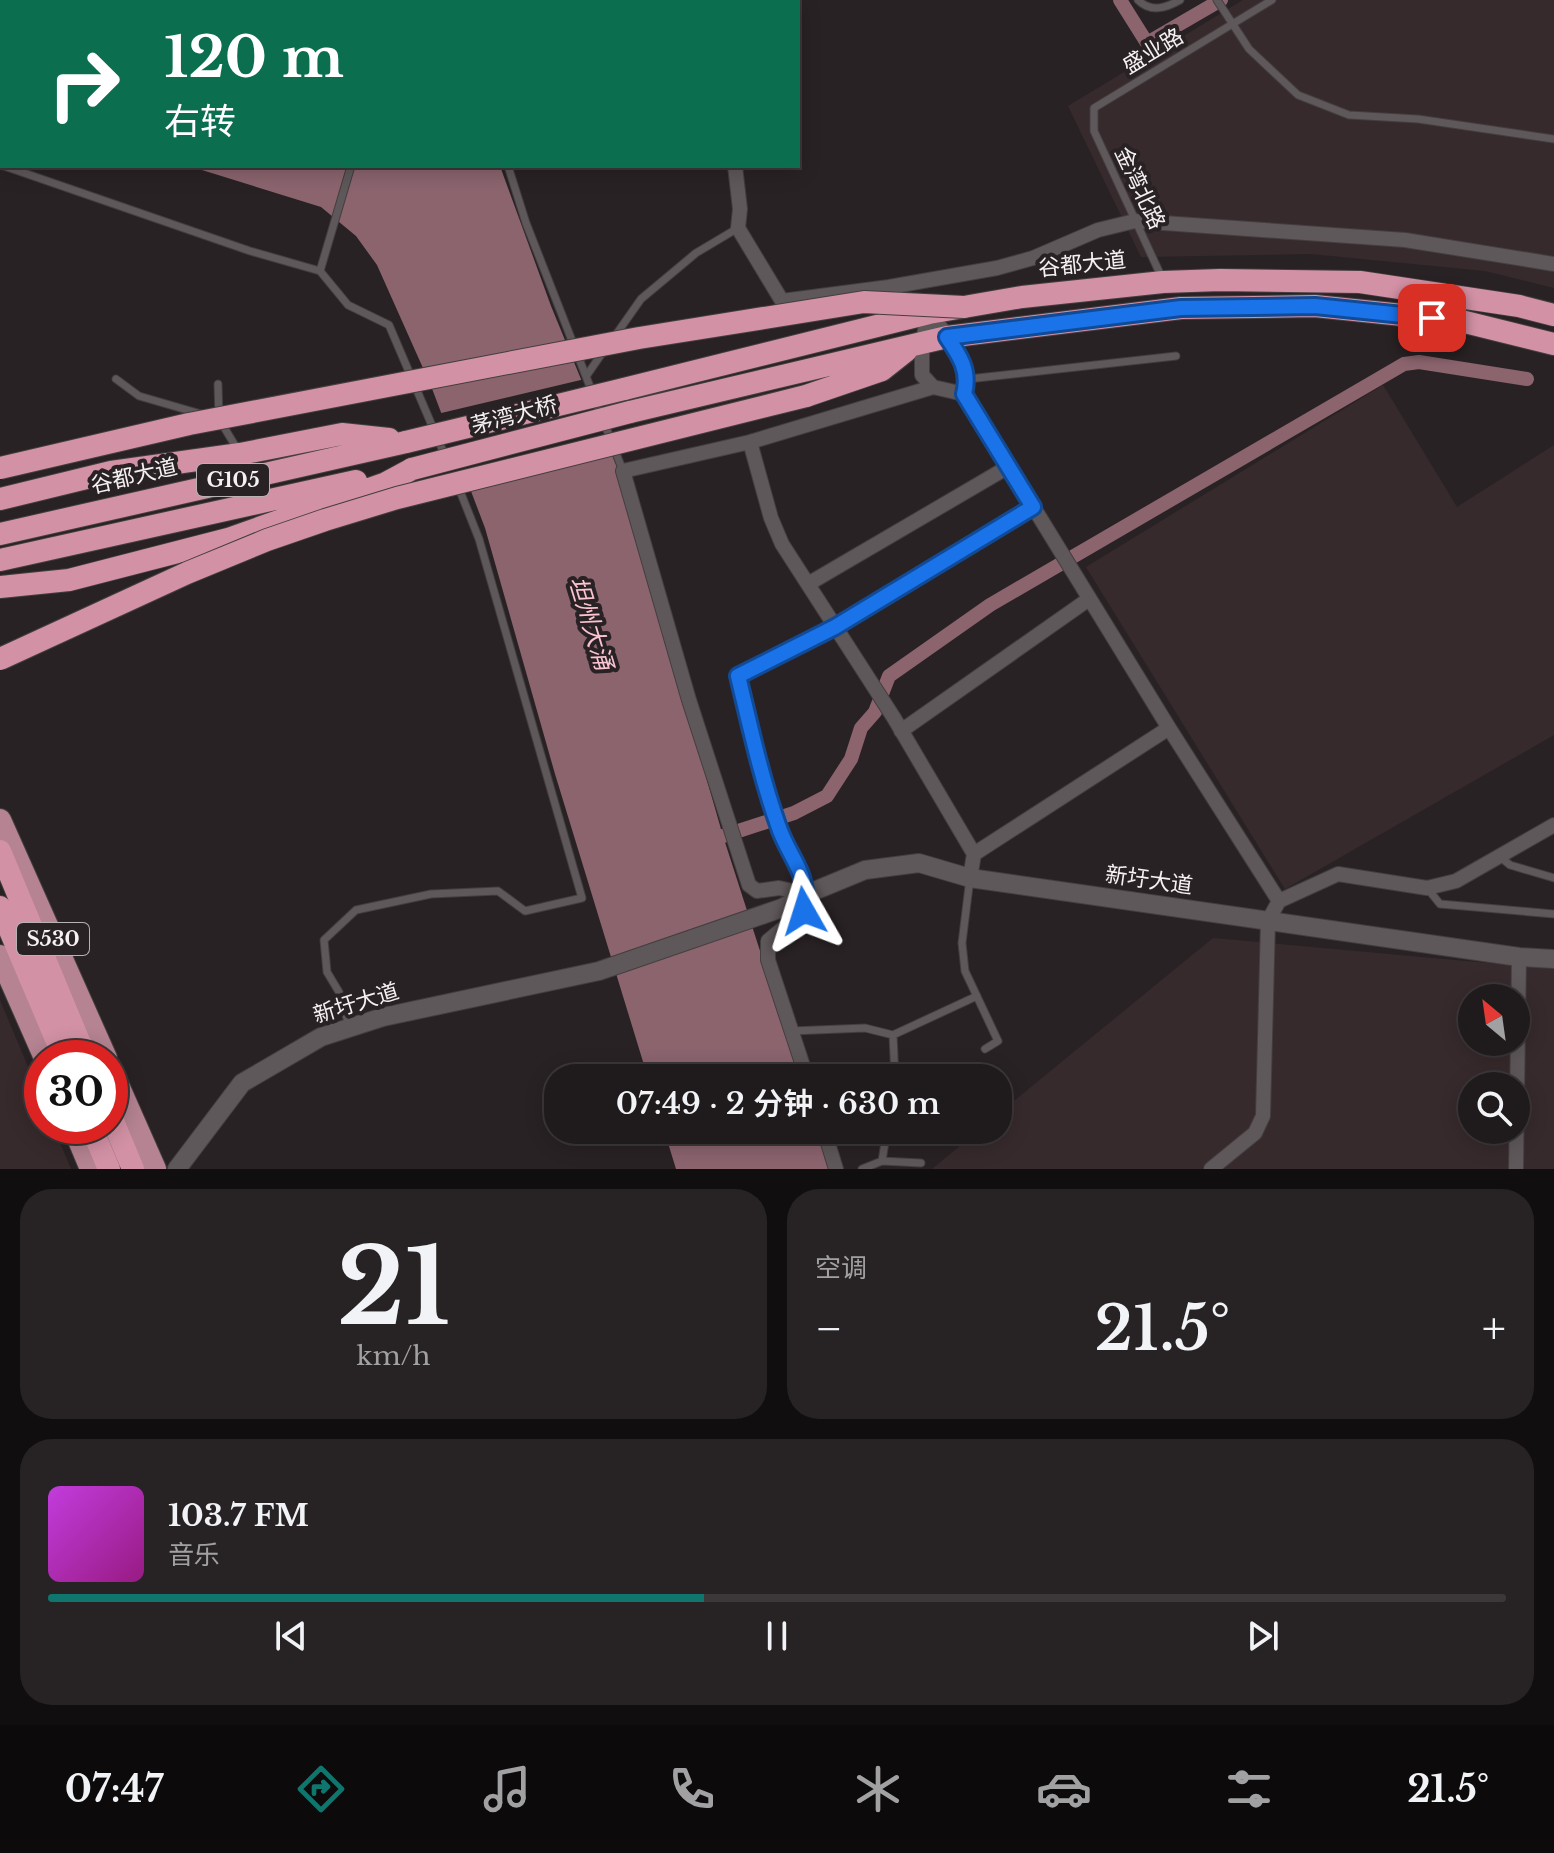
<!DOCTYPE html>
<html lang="zh">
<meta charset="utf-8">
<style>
body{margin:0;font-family:"Libre Baskerville","Noto Sans SC",serif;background:#272324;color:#f1f3f6;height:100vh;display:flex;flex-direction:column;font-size:30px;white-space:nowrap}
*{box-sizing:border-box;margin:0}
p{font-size:26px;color:#a1a1a3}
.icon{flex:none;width:44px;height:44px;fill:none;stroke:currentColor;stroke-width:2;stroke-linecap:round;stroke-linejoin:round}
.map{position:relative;height:1169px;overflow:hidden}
.sheet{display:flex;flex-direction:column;gap:20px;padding:20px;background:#110e0f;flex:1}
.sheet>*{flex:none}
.banner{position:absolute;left:0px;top:0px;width:800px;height:168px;box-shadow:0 4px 20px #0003,0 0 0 2px #3c383a;background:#0b6e4f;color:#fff;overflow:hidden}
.needle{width:52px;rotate:331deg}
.tools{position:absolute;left:1458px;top:984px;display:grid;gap:16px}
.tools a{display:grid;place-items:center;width:72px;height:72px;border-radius:50%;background:#1f1a1b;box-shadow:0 4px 20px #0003,0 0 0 2px #3c383a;font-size:40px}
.speed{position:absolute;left:24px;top:1040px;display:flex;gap:16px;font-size:40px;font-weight:700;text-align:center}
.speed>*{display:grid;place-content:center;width:104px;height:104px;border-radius:50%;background:#1f1a1b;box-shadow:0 4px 20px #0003,0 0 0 2px #3c383a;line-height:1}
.speed .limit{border:12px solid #d22;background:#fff;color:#111}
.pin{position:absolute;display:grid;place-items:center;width:68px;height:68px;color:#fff;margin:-34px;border-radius:16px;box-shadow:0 4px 12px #0006}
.me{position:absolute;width:88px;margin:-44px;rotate:354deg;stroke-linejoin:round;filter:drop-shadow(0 0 6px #0008)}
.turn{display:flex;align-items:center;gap:28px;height:168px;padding:0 32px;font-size:36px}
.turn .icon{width:104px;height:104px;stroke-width:2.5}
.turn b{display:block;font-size:56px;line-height:68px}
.big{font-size:60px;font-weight:600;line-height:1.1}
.sheet .widget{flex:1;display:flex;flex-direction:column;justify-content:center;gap:12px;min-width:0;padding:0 28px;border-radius:32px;background:#272324}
.sheet .dial{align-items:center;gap:0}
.dial b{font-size:104px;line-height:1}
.song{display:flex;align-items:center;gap:24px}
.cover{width:96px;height:96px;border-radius:12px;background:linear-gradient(135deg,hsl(290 70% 55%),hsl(310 70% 35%))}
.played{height:8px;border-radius:4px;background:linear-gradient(90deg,#0f766e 45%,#3c383a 45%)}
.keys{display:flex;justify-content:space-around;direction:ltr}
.heat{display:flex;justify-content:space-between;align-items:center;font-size:44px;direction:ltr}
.sheet .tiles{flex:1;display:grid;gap:20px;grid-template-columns:1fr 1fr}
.widget:last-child{grid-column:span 2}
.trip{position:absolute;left:544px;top:1064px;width:468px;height:80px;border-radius:32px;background:#1f1a1b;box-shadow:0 4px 20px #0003,0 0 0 2px #3c383a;font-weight:600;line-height:80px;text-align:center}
.menu{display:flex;height:128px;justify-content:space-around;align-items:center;background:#0c0a0b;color:#a1a1a3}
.menu .icon{width:56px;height:56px}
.menu .selected{color:#0f766e}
.menu b{font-size:36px;color:#f1f3f6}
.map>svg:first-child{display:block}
.built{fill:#372a2d;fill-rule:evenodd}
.water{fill:#8b646e}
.pier{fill:#292224}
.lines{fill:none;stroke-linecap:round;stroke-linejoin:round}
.canal{stroke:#8b646e;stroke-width:14}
.service-casing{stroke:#433e3f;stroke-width:9}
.minor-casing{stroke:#433e3f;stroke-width:16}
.tertiary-casing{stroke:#433e3f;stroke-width:20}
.primary-casing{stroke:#433e3f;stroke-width:24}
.trunk-casing{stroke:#433e3f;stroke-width:24}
.service{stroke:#5f585a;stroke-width:7}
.minor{stroke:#5f585a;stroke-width:14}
.tertiary{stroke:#5f585a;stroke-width:18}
.primary{stroke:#b58391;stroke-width:22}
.trunk{stroke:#d291a4;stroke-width:22}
.trunk-bridge-casing{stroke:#433e3f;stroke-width:24;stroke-linecap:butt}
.trunk-bridge{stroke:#d291a4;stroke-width:22}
.route-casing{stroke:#114b97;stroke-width:20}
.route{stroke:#1a73e8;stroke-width:14}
.labels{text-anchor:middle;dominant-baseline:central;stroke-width:8;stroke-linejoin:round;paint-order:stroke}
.shield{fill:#292224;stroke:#b8b2b4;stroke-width:2}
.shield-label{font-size:20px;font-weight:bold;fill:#f5f0f1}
.street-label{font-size:22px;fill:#f5f0f1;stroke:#292224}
.water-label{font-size:24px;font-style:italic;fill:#fcc4d3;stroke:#292224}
</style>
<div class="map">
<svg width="1554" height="1169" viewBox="0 0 1554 1169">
<rect width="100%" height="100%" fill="#292224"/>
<path class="built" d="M1243,0h311v288l-69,-17 -174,-17 -170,3 -73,-151z
M1383,385l74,122 97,-62v290l-269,154 -199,-322z
M1213,938l341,31v200h-622l47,-39h19v-16zM1472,998h44v44h-44zM1472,1086h44v44h-44z
M0,1000l42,100v26h11l18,43h-71z"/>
<path class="water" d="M189,166h311l51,140 66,161 106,369 78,242h-153l-93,-304 -70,-246 -54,-142 -54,-121 -21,-29 -35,-29z
M664,1130h154l12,39h-154z"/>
<path class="pier" d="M585,379l26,63 -150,36 -24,-64z"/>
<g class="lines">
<path class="canal" d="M1120,0l27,43 74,-43
M723,836l71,-23 33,-17 24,-37 10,-31 14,-16 14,-36 101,-71 414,-241 15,-2 108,17"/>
<g class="service-casing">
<path id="service" d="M1138,0c13,13 28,8 42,0
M1217,0l32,49 49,46 51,20 69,4 136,20
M385,2l1,-2
M531,2l1,-2
M4,166l246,85 70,20 28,34 41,20 56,131
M508,166l18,57 97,248
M320,271l31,-105
M1162,278l-68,-147v-23l178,-108
M615,336l26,-37 55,-46 42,-25
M587,375l18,-26
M116,379l23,17 62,18
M968,379l208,-23
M218,384l1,35 20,33
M1499,856l11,9 44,13
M970,878l-8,65 3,28 33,70 -13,8
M1427,888l13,16 114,10
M349,1025l-10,-33 -12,-20 -3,-32 32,-30 75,-16 67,-3 27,20 57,-13 -103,-359 -21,-53
M791,1031l74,-3 28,7 84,-39
M893,1035l2,43
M882,1161l5,-31
M862,1169l20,-8 39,2"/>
</g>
<g class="minor-casing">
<path id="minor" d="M741,2v-2
M0,24l2,1
M735,166l5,43 -2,19 44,73 107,-14 108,-19 36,-10 65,-28 37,-9 270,19 149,24
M964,394l-31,-7 -11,-12v-32l7,-30c19,24 43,49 35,81l205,334 110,173 -11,20 -5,195 -8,17 -44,36
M750,442l21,76 11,26 112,174 80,136 -4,24
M808,584l200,-117
M901,731l188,-132
M974,854l195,-126
M807,894l-28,-6 -22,3 -8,-6 -60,-185 -66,-229 127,-29 183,-55
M1279,901l59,-27 89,14 29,-7 98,-56
M807,1078l-39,-118v-19l36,-30c7,-38 -15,-52 -26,-86 -17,-48 -27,-99 -40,-149l97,-49 198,-120
M824,1130l12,39
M1516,1169l3,-212"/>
</g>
<g class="tertiary-casing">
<path id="tertiary" d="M177,1169l65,-86 79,-46 62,-20 216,-46 183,-63 25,-14 58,-24 54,-7 51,15 549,79 35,2"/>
</g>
<g class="primary-casing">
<path id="primary" d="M0,820l106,238
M0,956l45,102
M110,1067l45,102
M73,1126l18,43"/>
</g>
<g class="trunk-casing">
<path id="trunk" d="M624,389l305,-76 93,-16 141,-15 57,-2 140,2 159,24 35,9
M806,396l76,-26 24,-19
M630,412l317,-75 234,-29 134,-2 146,15 93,23
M0,499l111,-27 129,-18 102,-20 47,5
M0,534l406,-92
M0,560l356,-79
M0,587l69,-7 159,-41 158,-56 26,-14
M0,851l86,207
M0,907l64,151
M110,1114l23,55
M91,1126l18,43"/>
</g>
<use href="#service" class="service"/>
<use href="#minor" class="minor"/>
<use href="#tertiary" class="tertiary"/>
<use href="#primary" class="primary"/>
<use href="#trunk" class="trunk"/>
<g class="trunk-bridge-casing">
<path id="trunk-bridge" d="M406,442l218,-53
M0,468l189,-44 450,-86 225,-36 100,5
M412,469l218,-57
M0,659l187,-86 80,-33 58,-20 72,-22 409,-102"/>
</g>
<use href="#trunk-bridge" class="trunk-bridge"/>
</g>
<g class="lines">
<g class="route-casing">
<path id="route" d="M804,911c7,-37 -15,-52 -26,-86 -17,-48 -28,-99 -40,-149l97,-49 198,-120 -69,-113c6,-23 -4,-38 -17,-57l234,-29 134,-2 117,12"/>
</g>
<use href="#route" class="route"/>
</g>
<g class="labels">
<g class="shield">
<rect x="197" y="464" width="72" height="32" rx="6"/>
<rect x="17" y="923" width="72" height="32" rx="6"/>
</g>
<g class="shield-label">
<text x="233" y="480">G105</text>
<text x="53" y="939">S530</text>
</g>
<g class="street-label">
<text transform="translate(1153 51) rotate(-31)">盛业路</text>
<text transform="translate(1140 188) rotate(65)">金湾北路</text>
<text transform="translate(1082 264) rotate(-6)">谷都大道</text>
<text transform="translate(514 415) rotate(-15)">茅湾大桥</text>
<text transform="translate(134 476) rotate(-13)">谷都大道</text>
<text transform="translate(1149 880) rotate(8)">新圩大道</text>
<text transform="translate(356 1003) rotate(-17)">新圩大道</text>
</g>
<g class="water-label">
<text transform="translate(591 623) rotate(73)">坦州大涌</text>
</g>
</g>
</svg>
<div class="tools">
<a><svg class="needle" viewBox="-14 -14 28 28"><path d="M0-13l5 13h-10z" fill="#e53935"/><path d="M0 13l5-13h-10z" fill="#a1a1a3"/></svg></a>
<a><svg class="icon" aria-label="search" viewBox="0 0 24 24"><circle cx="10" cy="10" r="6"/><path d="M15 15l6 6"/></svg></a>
</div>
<div class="speed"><div class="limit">30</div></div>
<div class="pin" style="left:1432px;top:318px;background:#d93025"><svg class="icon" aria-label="arrive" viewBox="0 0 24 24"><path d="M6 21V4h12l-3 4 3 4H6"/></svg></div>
<svg class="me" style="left:804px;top:911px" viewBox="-20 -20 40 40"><path d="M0-17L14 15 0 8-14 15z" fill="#1a73e8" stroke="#fff" stroke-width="4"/></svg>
<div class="trip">07:49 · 2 分钟 · 630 m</div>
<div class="banner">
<div class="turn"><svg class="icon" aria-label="right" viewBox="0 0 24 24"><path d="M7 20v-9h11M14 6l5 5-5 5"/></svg><div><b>120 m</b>右转</div></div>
</div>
</div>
<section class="sheet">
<div class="tiles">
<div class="widget dial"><b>21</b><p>km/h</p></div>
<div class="widget"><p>空调</p>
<div class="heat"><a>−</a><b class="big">21.5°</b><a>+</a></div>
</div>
<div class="widget">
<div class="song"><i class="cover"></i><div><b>103.7 FM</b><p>音乐</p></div></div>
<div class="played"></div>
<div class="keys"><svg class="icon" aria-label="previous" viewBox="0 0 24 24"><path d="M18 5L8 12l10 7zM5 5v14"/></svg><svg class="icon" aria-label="pause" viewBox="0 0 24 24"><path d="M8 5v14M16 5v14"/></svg><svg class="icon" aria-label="next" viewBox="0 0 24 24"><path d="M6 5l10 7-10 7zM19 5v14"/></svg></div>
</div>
</div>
</section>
<nav class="menu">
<b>07:47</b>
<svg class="icon selected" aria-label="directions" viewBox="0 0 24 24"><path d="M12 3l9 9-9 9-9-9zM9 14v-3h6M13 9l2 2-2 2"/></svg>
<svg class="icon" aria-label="music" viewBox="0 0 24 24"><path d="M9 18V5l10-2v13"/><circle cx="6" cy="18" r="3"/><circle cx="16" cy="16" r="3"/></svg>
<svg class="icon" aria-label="phone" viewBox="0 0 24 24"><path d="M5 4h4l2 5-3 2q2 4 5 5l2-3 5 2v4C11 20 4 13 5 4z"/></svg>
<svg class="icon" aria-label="climate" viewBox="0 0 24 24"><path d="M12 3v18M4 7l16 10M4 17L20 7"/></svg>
<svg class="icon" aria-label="car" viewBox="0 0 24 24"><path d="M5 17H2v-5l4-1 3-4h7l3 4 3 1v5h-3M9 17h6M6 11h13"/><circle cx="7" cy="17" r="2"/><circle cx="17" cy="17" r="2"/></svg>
<svg class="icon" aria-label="filters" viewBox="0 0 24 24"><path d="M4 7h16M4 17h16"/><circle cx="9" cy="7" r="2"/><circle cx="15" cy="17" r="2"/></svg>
<b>21.5°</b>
</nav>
